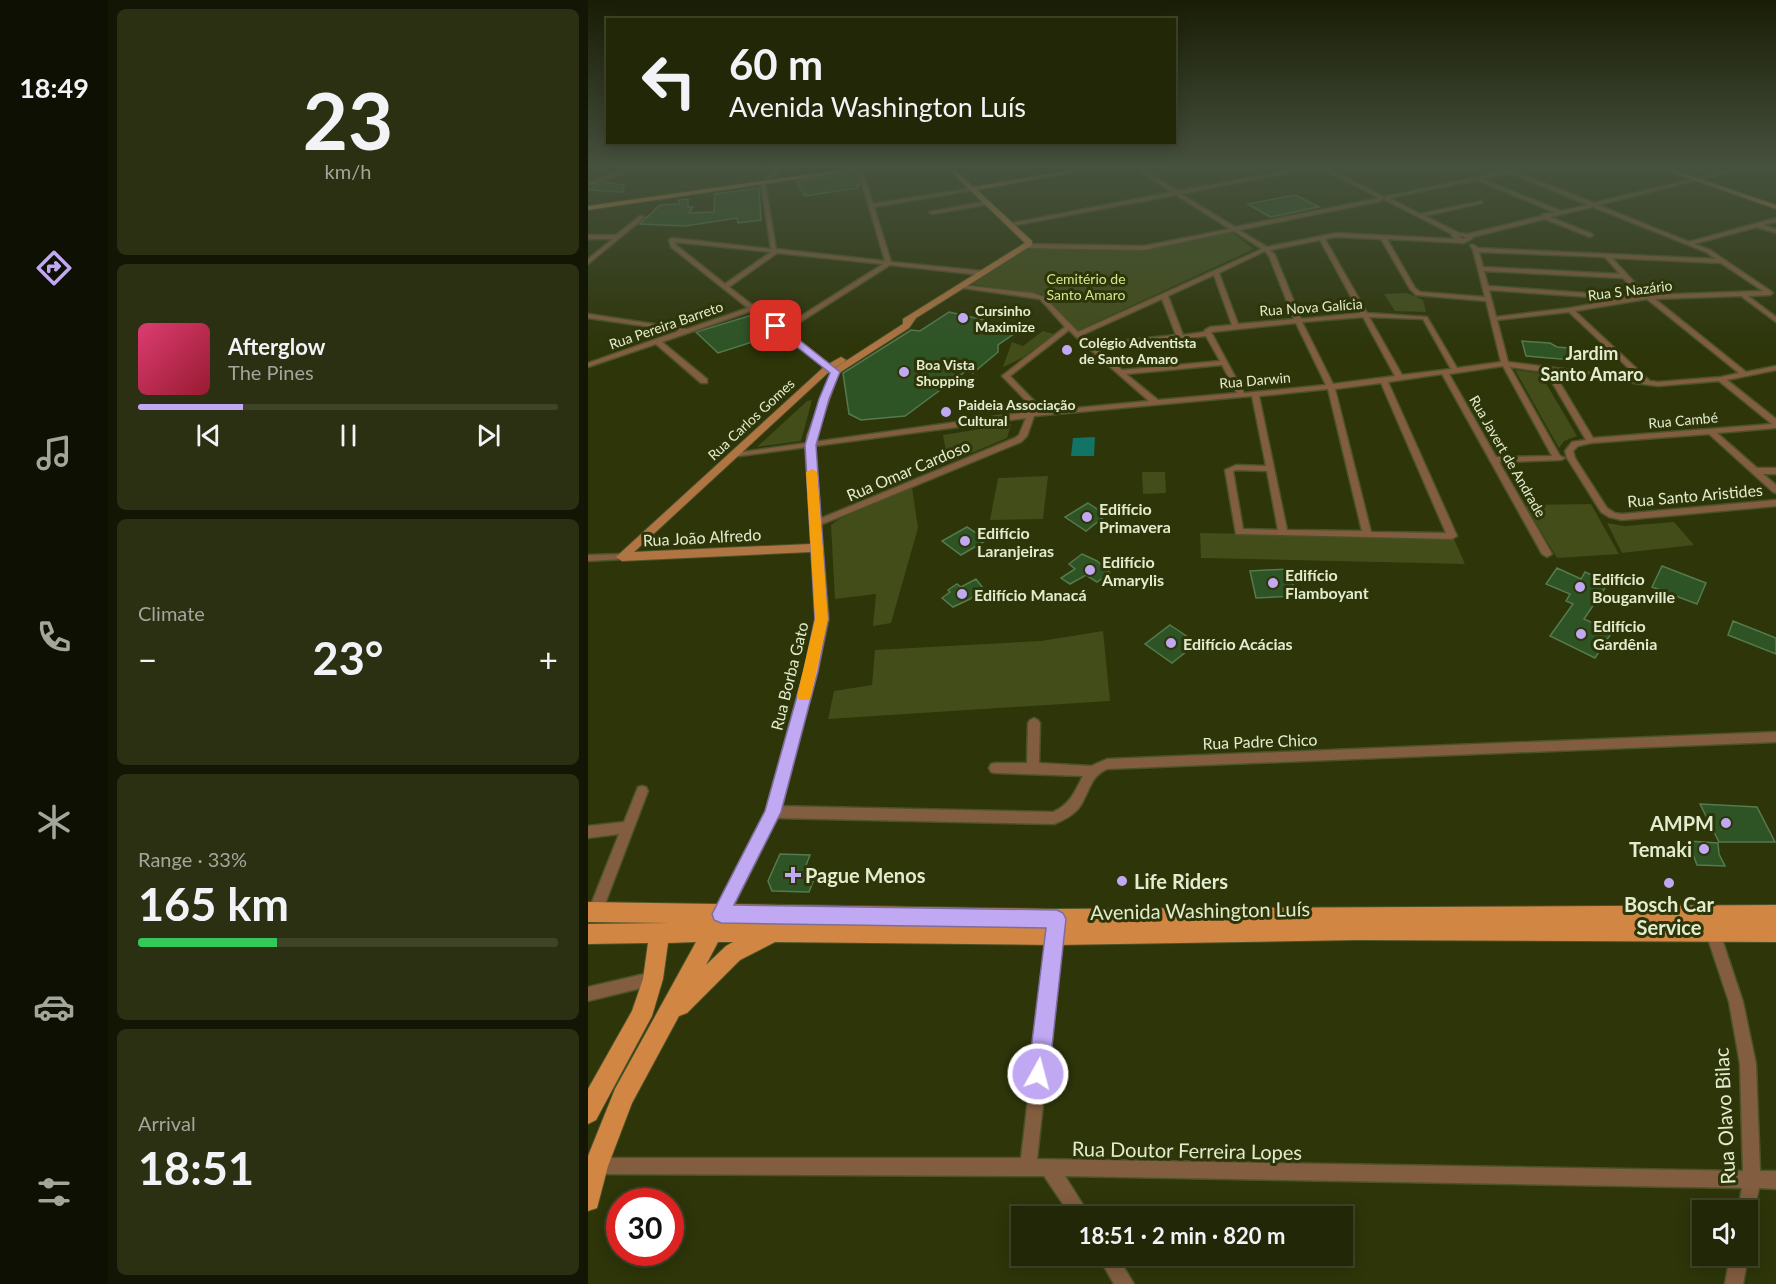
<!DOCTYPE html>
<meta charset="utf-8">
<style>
body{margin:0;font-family:Lato,sans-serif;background:#2a3011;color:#f1f3f6;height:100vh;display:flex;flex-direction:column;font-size:22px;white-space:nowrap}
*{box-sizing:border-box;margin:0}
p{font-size:20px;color:#a2a69b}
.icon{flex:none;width:33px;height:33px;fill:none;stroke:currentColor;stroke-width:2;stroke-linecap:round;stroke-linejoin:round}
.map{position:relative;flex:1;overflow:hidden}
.side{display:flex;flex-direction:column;gap:9px;padding:9px;background:#131604;width:480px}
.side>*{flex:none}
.banner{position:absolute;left:18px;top:18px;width:570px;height:126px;border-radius:0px;box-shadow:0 3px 15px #0003,0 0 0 2px #3f4428;background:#222807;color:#f1f3f6;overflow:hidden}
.buttons{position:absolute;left:1104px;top:1200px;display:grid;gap:12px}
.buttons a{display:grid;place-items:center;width:66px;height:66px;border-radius:0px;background:#222807;box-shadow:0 3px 15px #0003,0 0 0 2px #3f4428;font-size:30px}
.speed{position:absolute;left:18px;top:1188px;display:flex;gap:12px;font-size:30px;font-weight:700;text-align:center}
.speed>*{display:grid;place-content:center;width:78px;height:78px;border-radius:50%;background:#222807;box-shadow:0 3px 15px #0003,0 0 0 2px #3f4428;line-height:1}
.speed .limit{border:9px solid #d22;background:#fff;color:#111}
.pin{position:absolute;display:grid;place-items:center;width:51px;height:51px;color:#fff;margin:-26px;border-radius:12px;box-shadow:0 3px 9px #0006}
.me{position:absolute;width:66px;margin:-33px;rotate:7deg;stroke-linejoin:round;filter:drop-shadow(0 0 4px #0008)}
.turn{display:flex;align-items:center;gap:21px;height:126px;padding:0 24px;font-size:27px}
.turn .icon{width:78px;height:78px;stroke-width:2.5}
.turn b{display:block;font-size:42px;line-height:51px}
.big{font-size:45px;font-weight:700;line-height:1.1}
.side .card{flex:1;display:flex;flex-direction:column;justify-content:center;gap:9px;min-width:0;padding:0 21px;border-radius:9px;background:#2a3011}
.side .dial{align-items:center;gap:0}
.dial b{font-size:78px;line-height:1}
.song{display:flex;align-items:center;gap:18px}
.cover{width:72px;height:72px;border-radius:9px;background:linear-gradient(135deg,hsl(340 70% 55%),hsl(350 70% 35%))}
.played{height:6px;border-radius:3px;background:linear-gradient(90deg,#c1a8f3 25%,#3f4428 25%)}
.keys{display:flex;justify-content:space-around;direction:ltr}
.heat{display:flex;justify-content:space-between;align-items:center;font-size:33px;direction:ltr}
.charge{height:9px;border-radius:4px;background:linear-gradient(90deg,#34c759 33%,#3f4428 0)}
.trip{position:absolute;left:423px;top:1206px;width:342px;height:60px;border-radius:0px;background:#222807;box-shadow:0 3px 15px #0003,0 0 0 2px #3f4428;font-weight:700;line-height:60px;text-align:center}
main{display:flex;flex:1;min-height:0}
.tab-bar{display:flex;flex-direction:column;width:108px;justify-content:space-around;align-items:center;background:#0e1003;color:#a2a69b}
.tab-bar .icon{width:42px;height:42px}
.tab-bar .on{color:#c1a8f3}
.tab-bar b{font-size:27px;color:#f1f3f6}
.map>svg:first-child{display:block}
.green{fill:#424d1a}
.water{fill:#137365}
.building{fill:#2e5425;stroke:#557a4d;stroke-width:1.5}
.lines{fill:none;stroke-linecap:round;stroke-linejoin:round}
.street-casing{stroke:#4a5229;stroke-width:3}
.secondary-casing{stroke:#4a5229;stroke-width:2}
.primary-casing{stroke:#4a5229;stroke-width:2}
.street{fill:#825d3f;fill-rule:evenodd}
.secondary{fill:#b07543;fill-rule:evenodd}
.primary{fill:#d28644;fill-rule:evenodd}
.route{fill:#c1a8f3;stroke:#7d6d9e;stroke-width:1.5}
.slow{fill:#f59e0b}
.poi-dot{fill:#c1a8f3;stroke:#2d3509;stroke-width:2}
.labels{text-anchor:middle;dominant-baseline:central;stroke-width:6;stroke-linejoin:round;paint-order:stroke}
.far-park-label{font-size:14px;fill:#d2e78d;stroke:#2d3509}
.far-street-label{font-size:14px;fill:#e3ecce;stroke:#2d3509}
.far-poi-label{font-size:14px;font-weight:bold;fill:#e3ecce;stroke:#2d3509;text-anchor:start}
.street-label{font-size:16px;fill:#e3ecce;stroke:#2d3509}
.poi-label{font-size:16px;font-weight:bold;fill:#e3ecce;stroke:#2d3509;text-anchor:start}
.far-district-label{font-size:18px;font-weight:bold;fill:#e3ecce;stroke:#2d3509}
.near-poi-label{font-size:20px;font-weight:bold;fill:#e3ecce;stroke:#2d3509;text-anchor:end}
.near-street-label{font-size:20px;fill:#e3ecce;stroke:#2d3509}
</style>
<main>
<nav class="tab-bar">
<b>18:49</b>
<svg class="icon on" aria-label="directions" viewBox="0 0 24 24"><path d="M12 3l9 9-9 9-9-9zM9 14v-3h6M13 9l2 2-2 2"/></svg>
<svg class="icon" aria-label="music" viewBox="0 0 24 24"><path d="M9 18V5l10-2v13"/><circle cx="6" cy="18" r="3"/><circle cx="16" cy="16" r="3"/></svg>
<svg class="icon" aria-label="phone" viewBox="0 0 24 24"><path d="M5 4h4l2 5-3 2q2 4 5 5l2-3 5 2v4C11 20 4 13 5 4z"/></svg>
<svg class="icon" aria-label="climate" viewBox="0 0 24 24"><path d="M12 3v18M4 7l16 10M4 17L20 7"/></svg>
<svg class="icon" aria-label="car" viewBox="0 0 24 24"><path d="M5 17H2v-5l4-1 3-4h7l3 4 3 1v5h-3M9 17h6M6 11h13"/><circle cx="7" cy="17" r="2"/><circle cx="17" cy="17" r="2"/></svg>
<svg class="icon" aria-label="filters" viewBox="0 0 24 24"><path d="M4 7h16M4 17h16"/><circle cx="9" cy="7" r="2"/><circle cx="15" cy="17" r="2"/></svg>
</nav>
<section class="side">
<div class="card dial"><b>23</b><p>km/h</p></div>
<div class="card">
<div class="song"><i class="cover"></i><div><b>Afterglow</b><p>The Pines</p></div></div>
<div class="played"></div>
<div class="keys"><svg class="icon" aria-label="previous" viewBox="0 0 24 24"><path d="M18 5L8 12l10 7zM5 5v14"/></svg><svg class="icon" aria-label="pause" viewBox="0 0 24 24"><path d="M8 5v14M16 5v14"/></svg><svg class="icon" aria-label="next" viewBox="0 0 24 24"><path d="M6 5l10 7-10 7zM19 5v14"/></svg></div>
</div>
<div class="card"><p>Climate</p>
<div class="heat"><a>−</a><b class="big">23°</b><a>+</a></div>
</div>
<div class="card"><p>Range · 33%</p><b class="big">165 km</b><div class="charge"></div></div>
<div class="card"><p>Arrival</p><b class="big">18:51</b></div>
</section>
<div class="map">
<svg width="1188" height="1284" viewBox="0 0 1188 1284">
<rect width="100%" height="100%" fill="#2d3509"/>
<path class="green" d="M644,232l22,17 -177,82 -35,-37 -71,-10 57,-37 115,3z
M819,293l16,7 3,12 -31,-1 -11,-17z
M455,331l11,3 -32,24 -19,9 9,-25 11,4z
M927,370l25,3 37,63 -13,5 -5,7z
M224,400l-11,41 -44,6 50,-46z
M423,424l-4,14 -59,25 -5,-28z
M554,472h23l1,21 -23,1z
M460,476l-5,43 -53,1 8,-42z
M324,487l6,41 -27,95 -18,3 3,-32 -41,5 -4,-74 8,-6z
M1003,504l28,50 -62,4 -32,-53z
M1086,522l20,23 -72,8 -15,-30 18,3z
M612,533l253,4 12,27 -264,-6z
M515,631l7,70 -282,18 6,-28 38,-6 3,-35 166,-9z"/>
<path class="water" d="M507,437l-1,19h-23l2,-18z"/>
<path class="building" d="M266,173l3,1 3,11h-3l1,3 -53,8 -9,-15z
M15,182l21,3 -1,7 -35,-2z
M171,188l2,32 -23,3 -1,-5 -52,8 -45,-2 20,-19 19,-1v-4l9,-1v8h5l-4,6 25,-1 1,-18z
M707,195l24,12 -49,10 -22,-13z
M361,312l35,8 -3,3 37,8 -20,14v7l-25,21 -7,-2 -61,45 -44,4 -12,-6 -6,-41 68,-43 9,1z
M164,315l25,19 -59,19 -22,-21z
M934,341l28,2 7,4 11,1 4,12 -46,-4z
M500,503l18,12 -20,16 -21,-14z
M379,527l20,13 -26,15 -19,-14z
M494,554l15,7 13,12 -13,9 -11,-7 -16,9 -9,-6 14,-9 -6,-5z
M1074,566l44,17 -9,21 -45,-17z
M969,568l24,11 4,-7 14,6 -2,2 10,5 -23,34 28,13 -17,26 -45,-22 23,-32 -7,-3 4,-7 -24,-10z
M701,569l7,27 -40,2 -6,-27z
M388,579l7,9 -13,11 -17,8 -11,-9 8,-6 -2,-2 9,-6 4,3z
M1145,621l43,17v16l-48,-19z
M582,625l27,18 -25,20 -27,-19z
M1112,804l57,3 18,35h-56z
M1100,841l30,2 1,11 6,12 -28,-1z
M192,854l30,1 -5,13 13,1 -9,23 -37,-1 -4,-10z"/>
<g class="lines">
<g class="street-casing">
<path id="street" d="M39,168h7l-46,18v-3z
M189,168h5l-17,16 11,65 109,12 -27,-91 2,-1 2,1 11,34 101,-16 -2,2 -98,17 17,55 91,9 3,2 -3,2 -92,-10 -104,66 45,35 1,2 -4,2 -77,-59 -89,31 45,37v4h-6l-45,-39 -68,23v-4l91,-32 -91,-13v-4l99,15 61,-21 -77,-61 -2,-7 3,-2 99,11 -10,-65zM87,242l96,10 -46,32 -49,-39zM189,253l106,11 -101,64 -53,-41z
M547,168h6l37,23 124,-23h11l-132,26 54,33 145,-29 -59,-30h6l57,29 -3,4 -142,29 28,17 69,-14 119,6 -4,-4 1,-1 -67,-34v-3l120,-26 -6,-3 12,2 20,-2 -15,4 78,31 143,-35h8l-147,37 91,37 87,-24v4l-13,3 13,4v4l-19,-6 -63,17 16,6 62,42 1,1 -3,2 -22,1 28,21v5l-35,-26 -86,3 91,73 30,-6v4l-49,10 49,39v9l-59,5 40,35h19v6h-13l13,11v8l-3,-1 -64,-58 -118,9 -13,3 -5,5 2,7 32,50 8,5 7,1 154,-14v6l-154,14 -13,-3 -8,-5 -34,-54 -2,-7 7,-9 14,-2 -40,-68 -36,-5 50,89 5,2 -4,2 -62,2 53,92 -5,3 -5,-3 -100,-180 -54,8 69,154 -5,3 -216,-5 -11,-64 11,-5 30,1 -14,-70 -218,20 -7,20 -6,6 -206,85 -5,-3 2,-2 203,-84 4,-3 7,-17 -294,39v-4h3l301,-42 -34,-35 63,-49 -25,-28 -77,-11 -2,-1v-2l71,8 12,4 34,35 184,-83 -28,-18 -90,19 -117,-2 -3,-2 3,-2 117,2 86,-17 -54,-34 -166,31 -3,-2 165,-32zM922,173l78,32 -27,6 -79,-32zM889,180l79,33 -13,1 -2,2 -73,18 -9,-1 -34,-17 57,-13v-2l-62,13 -31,-16zM1005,207l113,45 10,7 -238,-11 -4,-3h-4l3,5 12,47 -65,-5 -5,-4 -28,-49 77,4 8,-4v-2l73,-18 45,18 3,-2 -1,-1 -42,-17zM871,236h4l3,2 -4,1zM748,237l45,2 29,50 6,6 70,6 15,61 -44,6 -30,-51 -60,-4 -42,-74zM732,240l40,73 -59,6 -26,-64 -5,-5zM677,251l4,5 25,63 -56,5 -19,-51zM891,252l126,5 15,17 -137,-7zM1024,258l109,5 42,28 -117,4zM896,271l139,7 17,18 -11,2 -3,-2 -138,-10zM626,275l18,50 -22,2 -5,3 -1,2 -21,3 -15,-39zM901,290l131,9 -50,9 -74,9zM574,299l14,36 -85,9 -9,-9zM1059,299l92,74 -18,4 -63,5 -8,-1 -75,-70zM981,312l71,67 -132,-17 -11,-42zM775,317l32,59 -62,8 -31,-62zM781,317l54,2 28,50 -49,6zM708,323l30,62 -82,8 -33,-61zM481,330l6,6 74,65 -105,10 -34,-35zM618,336l14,25 -98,9 -26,-22zM634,365l15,28 -79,7 -32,-26zM915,366l49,90 -56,1 -47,-83zM966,373l104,13 61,-5 53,43 -179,14zM793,383l65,150 -75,-1 -36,-143zM740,389l34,142 -75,-1 -28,-134zM649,470l30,1 11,59 -35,-1 -10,-58z
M825,168l6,1 -23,4 -2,-1z
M399,201l2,3 -57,10 -3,-2z
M52,216l5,1 -57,47v-5l25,-20h-25v-4h28z
M34,554l5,3 -2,2 -37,2v-6z
M446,718l4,2 2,3 -1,40 52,3 16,-7 669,-27v10l-669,27c-17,7 -18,25 -28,39 -7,8 -15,12 -25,16l-281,-6 -4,-2 -2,-4 2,-4 4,-2 280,6c17,-7 22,-21 30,-36l-88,-3 -4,-1 -2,-4 2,-4 4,-1h32l1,-40 2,-3z
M54,786l4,1 2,4 -46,121 -2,5 -5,2 -5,-2 -2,-5 31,-78 -31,4v-12l36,-4 14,-35z
M1124,923l5,2 2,5 24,72 13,62 4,107h16v18l-17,-1 -6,28 -5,3v-9h-10l4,-22 -677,-12 25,40h-19l-27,-40 -448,-2 -6,-2 -2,-5 2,-7 6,-2h425l27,-227 2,-5 5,-2 5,2 2,5 -25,228 706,12 -3,-107 -11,-62 -24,-72 2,-5z
M65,972l5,2 2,5 -2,5 -70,17v-14z
M1160,1255v1l-5,28h-18l5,-28z
M510,1256h19l17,28h-20z"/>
</g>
<g class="secondary-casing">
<path id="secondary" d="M359,168h7l19,19 109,-19h15l-120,22 55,51v4l-116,73 -7,10 -70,45 -22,62 -2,13 14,171 -11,52 -37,141 -54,108 -6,3 -6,-3 -3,-6 53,-103 39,-140 11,-52 -4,-67 -189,9 -6,-4 209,-191 16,-9 5,3 -2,2 -13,8 -197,182 177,-8 -6,-96 2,-13 25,-65 71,-46v-5l122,-76z
M1071,168h9l108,37v4z"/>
</g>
<g class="primary-casing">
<path id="primary" d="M266,168h18l-284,42v-4z
M0,902l464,7 724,-4v37l-420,-2 -301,5 -280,-3 -35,18 -53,53 -8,3 -47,87 -24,63 -11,42 -9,3v-55l27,-67 81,-147 -28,1 -5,36 -11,37 -56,104 -8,4v-35l44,-78 11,-32 5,-36 -60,1v-20l82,-1 -82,-1zM130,942h15l-7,4 -20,19z"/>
</g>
<use href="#street" class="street"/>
<use href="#secondary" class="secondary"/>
<use href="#primary" class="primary"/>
</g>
<linearGradient id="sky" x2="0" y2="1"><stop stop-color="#191d05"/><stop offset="0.48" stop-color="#46513e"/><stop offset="1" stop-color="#46513e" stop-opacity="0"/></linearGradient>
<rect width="1188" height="348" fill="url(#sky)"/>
<path class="route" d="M185,324h6l61,48 -11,27 -13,46 12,174 -10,52 -37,141 -47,93 323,5 6,3 3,6 -17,155 -3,8 -8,3 -7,-3 -3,-8 18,-146 -325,-5 -7,-3 -2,-6 53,-103 39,-140 11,-52 -10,-174 14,-46 11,-26 -57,-45z"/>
<path class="slow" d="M224,469l5,3 11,147 -17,77 -2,4h-10l-2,-4 18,-77 -9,-147z"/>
<g class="poi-dot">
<circle cx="375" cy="318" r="6"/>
<circle cx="479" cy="350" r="6"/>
<circle cx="316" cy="372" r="6"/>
<circle cx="358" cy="412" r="6"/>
<circle cx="499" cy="517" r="6"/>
<circle cx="377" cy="541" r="6"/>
<circle cx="502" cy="570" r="6"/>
<circle cx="685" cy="583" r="6"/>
<circle cx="992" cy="587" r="6"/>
<circle cx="374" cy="594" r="6"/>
<circle cx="993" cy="634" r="6"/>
<circle cx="583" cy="643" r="6"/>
<circle cx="1138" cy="823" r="6"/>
<circle cx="1116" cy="849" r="6"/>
<path d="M202 866h6v6h6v6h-6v6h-6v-6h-6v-6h6z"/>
<circle cx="534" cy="881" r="6"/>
<circle cx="1081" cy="883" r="6"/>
</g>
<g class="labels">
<g class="far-park-label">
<text x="498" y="278">Cemitério de<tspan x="498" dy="16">Santo Amaro</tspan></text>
</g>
<g class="far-street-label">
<text transform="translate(1042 290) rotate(-7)">Rua S Nazário</text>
<text transform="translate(723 307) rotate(-4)">Rua Nova Galícia</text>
<text transform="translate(78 325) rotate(-19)">Rua Pereira Barreto</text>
<text transform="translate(667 380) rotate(-5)">Rua Darwin</text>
<text transform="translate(163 419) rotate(-43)">Rua Carlos Gomes</text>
<text transform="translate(1095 420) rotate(-5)">Rua Cambé</text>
<text transform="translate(920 456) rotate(60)">Rua Javert de Andrade</text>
</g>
<g class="far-poi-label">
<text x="387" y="310">Cursinho<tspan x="387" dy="16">Maximize</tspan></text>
<text x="491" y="342">Colégio Adventista<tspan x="491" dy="16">de Santo Amaro</tspan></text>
<text x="328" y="364">Boa Vista<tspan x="328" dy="16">Shopping</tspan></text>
<text x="370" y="404">Paideia Associação<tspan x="370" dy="16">Cultural</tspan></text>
</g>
<g class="street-label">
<text transform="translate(320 470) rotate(-23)">Rua Omar Cardoso</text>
<text transform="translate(1107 495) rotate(-5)">Rua Santo Aristides</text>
<text transform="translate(114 537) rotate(-3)">Rua João Alfredo</text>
<text transform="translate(201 676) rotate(-76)">Rua Borba Gato</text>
<text transform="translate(672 741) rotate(-2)">Rua Padre Chico</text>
</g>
<g class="poi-label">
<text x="511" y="508">Edifício<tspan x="511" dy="18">Primavera</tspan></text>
<text x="389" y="532">Edifício<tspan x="389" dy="18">Laranjeiras</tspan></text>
<text x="514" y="561">Edifício<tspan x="514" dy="18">Amarylis</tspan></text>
<text x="697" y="574">Edifício<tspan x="697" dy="18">Flamboyant</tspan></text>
<text x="1004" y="578">Edifício<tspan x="1004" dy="18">Bouganville</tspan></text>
<text x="386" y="594">Edifício Manacá</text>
<text x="1005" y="625">Edifício<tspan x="1005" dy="18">Gardênia</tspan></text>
<text x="595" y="643">Edifício Acácias</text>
</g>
<g class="far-district-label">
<text x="1004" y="353">Jardim<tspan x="1004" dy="21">Santo Amaro</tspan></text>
</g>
<g class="near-poi-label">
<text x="1126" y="823">AMPM</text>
<text x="1104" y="849">Temaki</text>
<text x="217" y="875" text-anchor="start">Pague Menos</text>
<text x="546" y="881" text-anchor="start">Life Riders</text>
<text x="1081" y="904" text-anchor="middle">Bosch Car<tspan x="1081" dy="23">Service</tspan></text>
</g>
<g class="near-street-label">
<text transform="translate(612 910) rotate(-1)">Avenida Washington Luís</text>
<text transform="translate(1136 1116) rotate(-93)">Rua Olavo Bilac</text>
<text transform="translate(599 1150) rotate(1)">Rua Doutor Ferreira Lopes</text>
</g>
</g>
</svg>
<div class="buttons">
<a><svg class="icon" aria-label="sound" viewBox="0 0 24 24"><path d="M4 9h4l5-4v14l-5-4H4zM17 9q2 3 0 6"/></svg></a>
</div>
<div class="speed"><div class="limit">30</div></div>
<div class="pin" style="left:188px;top:326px;background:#d93025"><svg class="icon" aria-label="arrive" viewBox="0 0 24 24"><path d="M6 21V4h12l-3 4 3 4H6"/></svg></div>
<svg class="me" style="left:450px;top:1074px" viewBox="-20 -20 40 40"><circle r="17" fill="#c1a8f3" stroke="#fff" stroke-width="3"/><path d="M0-11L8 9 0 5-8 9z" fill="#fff"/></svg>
<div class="trip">18:51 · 2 min · 820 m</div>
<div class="banner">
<div class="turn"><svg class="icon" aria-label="left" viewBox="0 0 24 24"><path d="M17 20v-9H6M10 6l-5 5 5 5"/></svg><div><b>60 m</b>Avenida Washington Luís</div></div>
</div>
</div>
</main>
